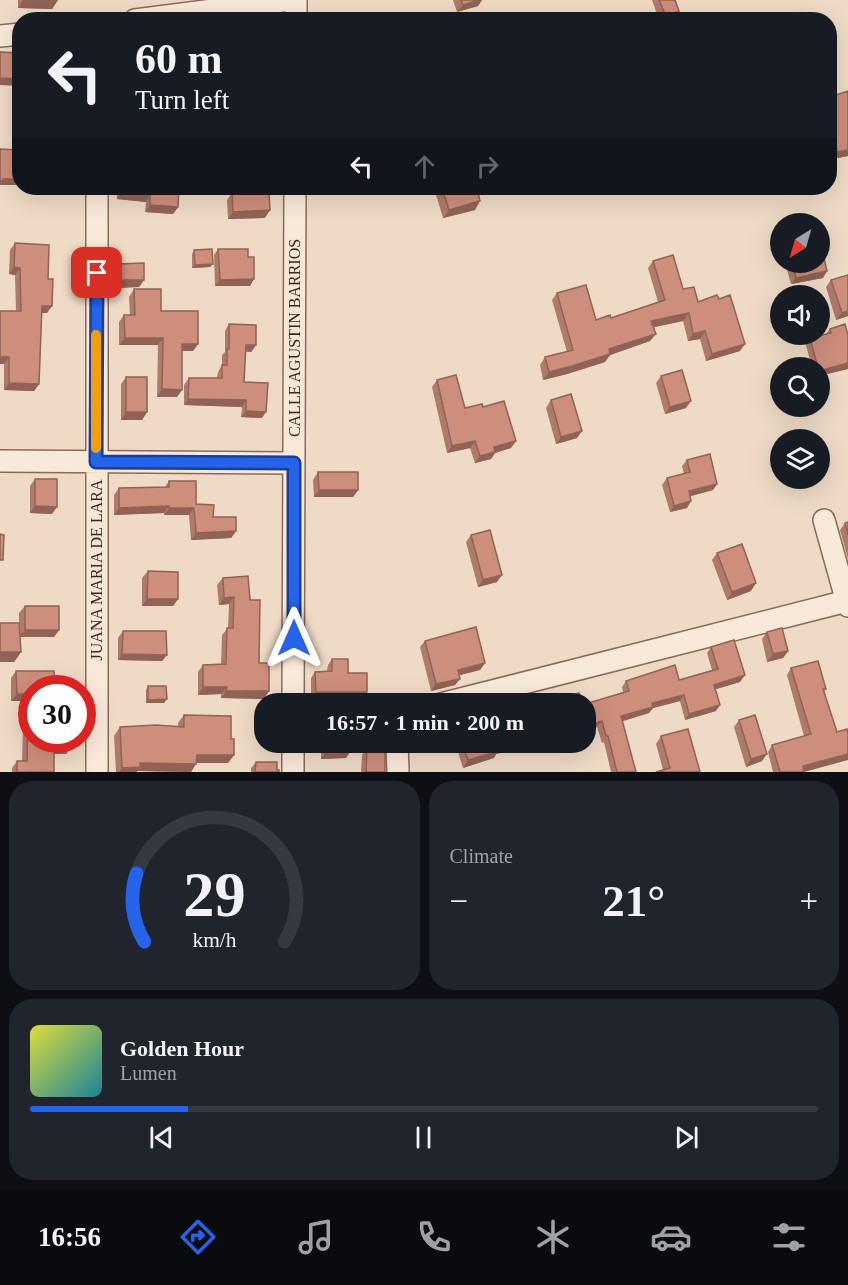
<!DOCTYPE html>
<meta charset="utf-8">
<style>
body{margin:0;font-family:"Times New Roman",serif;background:#20242c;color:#f1f3f6;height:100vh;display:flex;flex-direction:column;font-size:22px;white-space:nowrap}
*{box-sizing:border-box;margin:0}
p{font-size:20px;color:#9ea1a6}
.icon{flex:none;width:33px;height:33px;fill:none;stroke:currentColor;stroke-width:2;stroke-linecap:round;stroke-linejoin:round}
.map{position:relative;height:772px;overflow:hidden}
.sheet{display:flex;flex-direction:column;gap:9px;padding:9px;background:#0d0f14;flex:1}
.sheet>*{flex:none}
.banner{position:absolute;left:12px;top:12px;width:825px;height:183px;border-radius:24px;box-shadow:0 6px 24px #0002;background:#171b24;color:#f1f3f6;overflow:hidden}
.needle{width:39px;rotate:217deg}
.tools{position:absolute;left:770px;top:213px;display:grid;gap:12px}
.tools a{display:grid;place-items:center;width:60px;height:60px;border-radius:50%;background:#171b24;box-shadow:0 6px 24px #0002;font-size:30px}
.speed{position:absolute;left:18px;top:675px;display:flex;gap:12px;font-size:30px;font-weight:700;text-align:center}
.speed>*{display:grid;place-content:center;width:78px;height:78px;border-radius:50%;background:#171b24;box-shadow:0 6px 24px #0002;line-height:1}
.speed .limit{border:9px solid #d22;background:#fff;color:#111}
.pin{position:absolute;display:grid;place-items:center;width:51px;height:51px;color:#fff;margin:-26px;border-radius:12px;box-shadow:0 3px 9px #0006}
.me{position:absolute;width:66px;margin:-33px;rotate:0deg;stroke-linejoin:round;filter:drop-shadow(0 0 4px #0008)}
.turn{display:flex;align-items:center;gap:21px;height:126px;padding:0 24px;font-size:27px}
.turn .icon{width:78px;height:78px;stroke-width:2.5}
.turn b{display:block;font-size:42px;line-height:51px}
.lanes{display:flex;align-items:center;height:57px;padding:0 24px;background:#0003;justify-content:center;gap:30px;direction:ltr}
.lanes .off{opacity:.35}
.big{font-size:45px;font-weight:800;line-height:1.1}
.sheet .tile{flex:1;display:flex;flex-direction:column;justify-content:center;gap:9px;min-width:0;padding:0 21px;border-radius:24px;background:#20242c}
.sheet .dial{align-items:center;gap:0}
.dial svg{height:156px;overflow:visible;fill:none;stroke:#363941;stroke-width:7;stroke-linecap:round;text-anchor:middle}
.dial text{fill:#f1f3f6;stroke:none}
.song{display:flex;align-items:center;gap:18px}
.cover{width:72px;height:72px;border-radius:9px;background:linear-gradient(135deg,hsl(60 70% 55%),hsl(190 70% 35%))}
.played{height:6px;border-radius:3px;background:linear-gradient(90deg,#2563eb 20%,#363941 20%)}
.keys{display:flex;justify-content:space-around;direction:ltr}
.heat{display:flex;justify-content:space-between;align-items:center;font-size:33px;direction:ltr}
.sheet .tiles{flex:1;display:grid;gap:9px;grid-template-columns:1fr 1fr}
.tile:last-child{grid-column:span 2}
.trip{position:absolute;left:254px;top:693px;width:342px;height:60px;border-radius:24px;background:#171b24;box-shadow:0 6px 24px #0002;font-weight:800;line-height:60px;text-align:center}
.tab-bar{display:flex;height:96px;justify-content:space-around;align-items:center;background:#090b0e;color:#9ea1a6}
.tab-bar .icon{width:42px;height:42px}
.tab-bar .selected{color:#2563eb}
.tab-bar b{font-size:27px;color:#f1f3f6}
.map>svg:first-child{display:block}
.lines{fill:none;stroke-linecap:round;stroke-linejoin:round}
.street-casing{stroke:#8a6b5b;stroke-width:24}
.street{stroke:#f9e9d9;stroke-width:21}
.wall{fill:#b07a6a}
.shaded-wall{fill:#906356}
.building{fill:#cd8e7b;stroke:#906356;stroke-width:1.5}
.route-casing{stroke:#184099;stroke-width:15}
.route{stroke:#2563eb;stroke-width:10}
.slow{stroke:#f59e0b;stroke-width:10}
.labels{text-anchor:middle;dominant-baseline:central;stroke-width:6;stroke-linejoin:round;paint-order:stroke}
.street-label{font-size:16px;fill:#3a271f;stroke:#f6e6d5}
</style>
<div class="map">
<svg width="848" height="772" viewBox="0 0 848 772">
<rect width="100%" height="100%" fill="#eedac5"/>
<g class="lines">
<g class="street-casing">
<path id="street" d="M135,20l155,-20
M296,20v-20
M0,36l20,-2
M0,461l294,2
M824,520l24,86
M293,704l2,-516
M441,704l406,-103
M397,742l1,30
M97,772v-584
M293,772v-30"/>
</g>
<use href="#street" class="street"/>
</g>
<path class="wall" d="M18,0h40l-6,9 -34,-1z
M453,0h29l-4,6 -21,6z
M652,0h23l4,11 -5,7 -3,2h-12z
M848,91v65l-16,3 -2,-13 1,-4 -1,-4v-41z
M20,120v65h-20v-36l17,1v-26z
M116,188h63l-1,19 -5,7 -28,-2 1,-10 -29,-3z
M434,188h43l-2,22 -32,8z
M232,193l33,25 -37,1 -1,-19z
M15,243l33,36 -1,34h-6l-2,71 -5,7 -30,-1v-26l12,-53 -1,-36 -6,-1 1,-24z
M218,249l32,37h-35l-1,-31z
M194,250l16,17 -18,1v-14z
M653,261l45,41 42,49 -34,10 -6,-22 -12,2 -5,-20 -30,6 -3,14 -40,14 -5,7 -38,12 -24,6 -3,-15 5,-8 22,-5 -15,-52 5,-7 39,27 15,-2 47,-16 -10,-34z
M785,262h34l4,16 -32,6z
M118,264l26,16 -5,7 -26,1v-17z
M831,280l17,36 -12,4 -10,-33z
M134,289l27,22 37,33 -5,7h-11l-5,46h-20l1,-52h-39v-23l5,-7h6l-1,-18z
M229,324l27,21 -5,7 -6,-1 -1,31 18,36 -21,-1 1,-10 -58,-2v-20l5,-7h28l1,-6 4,-7v-10l3,-3v-21z
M830,329l18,40 -29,7v-8h-7l-6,-23 4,-7 16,-4z
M661,376l25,32 -21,6 -9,-31z
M126,377l21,35 -5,8h-21v-36z
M437,380l28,28 18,-1 28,41 -16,5 -4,6 -16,4 -5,-15 -23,5 -15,-66z
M551,400l26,38 -21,6 -10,-36z
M687,460l26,30 -23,6 -3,12 -17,4 -8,-27 5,-7 17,-4 -2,-8z
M318,472l40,18 -5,7h-39l-1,-17z
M35,479l17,35 -22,-1v-27z
M169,481l44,36 23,14 -5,7 -40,2 -2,-25h-25v-2l-50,2v-20l5,-7 46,-1z
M848,522v37l-8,-29 5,-7z
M471,535l26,47 -19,5 -12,-45z
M717,553l34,38 -24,9 -15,-40z
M148,571l30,28 -5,7h-31v-28z
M223,578l27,22 14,99 -43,-1v-4l-23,1v-23l5,-7 18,-1 1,-29 6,-7 1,-24 -10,1 -2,-20z
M25,606l34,24 -5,7h-34l1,15 -7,10h-14v-39h19v-10z
M123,631l44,24 -5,6 -44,-1v-22z
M767,632l21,19 -5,7 -16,4 -5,-23z
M425,641l60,22 -5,7 -21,5 -4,10 -24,6 -11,-44z
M711,647l29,35 -25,7 1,22 -31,9 -5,-19 -27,7 -4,5 -27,8 14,51h-25l-7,-30 -2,1 -5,-16 -12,4v-27l38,-12 -1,-5 4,-6 53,-1 33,-10 -5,-17z
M332,659l16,14 14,25h-51v-20l4,-6 12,-1 1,-6z
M791,668l35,21 -2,3 -20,80h-31l-5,-20 4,-7 32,-9 -17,-61z
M16,671l16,17 39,59 -5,7h-12v18h-42v-4l5,-7h5l1,-36 -2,1v-25h-10v-23z
M148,686l16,17h-18v-13z
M184,715l47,24 3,16 -6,8h-32l-5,9 -54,-1v1h-21l-2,-36 6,-9h58v-4z
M739,720l23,41 -16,6 -12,-40z
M661,736l39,36 -37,-2 -7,-26z
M321,742h30l-5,16 -25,1z
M455,742h71l-4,6 -26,6 -2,4 -31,10z
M367,747l18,25h-24l1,-17z
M256,762l21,8 2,2h-28v-4z"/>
<path class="shaded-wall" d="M23,0h35l-6,9 -34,-1z
M479,0h3l-4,6 -21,6 6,-7z
M679,11l-5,7 -3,2h-8l3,-4z
M0,78l20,1v7l-20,-1z
M848,150v6l-16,3 5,-7z
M3,179h17v6h-20v-4z
M122,192l28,3 -4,7 -29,-3z
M480,201l-5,9 -32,8 6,-8z
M150,205l28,2 -5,7 -28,-2z
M270,210l-5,8 -37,1 5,-7z
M213,264l-3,3 -18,1 3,-3z
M14,267l6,1 -5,7 -6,-1z
M827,271l-4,7 -32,6 5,-6z
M254,279l-4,7h-35l5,-6z
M118,280h26l-5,7 -26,1z
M42,306h10l-5,7h-10z
M848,311v5l-12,4 6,-7z
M689,313l-6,8 -37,8 5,-8z
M705,331l-5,8 -12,2 5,-7z
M656,334l-6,7 -40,14 -5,7 -38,12 -24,6 6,-8 60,-23z
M125,338h38l-5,7h-39z
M182,344h16l-5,7h-16z
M745,344l-5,7 -34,10 6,-7z
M246,345h10l-5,7 -10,-1z
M0,357h9l-5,7h-4z
M848,363v6l-29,7v-5z
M9,383l30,1 -5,7 -30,-1z
M162,389l20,1 -5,7h-20z
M188,399l58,1 -4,7 -58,-2z
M691,401l-5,7 -21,6 5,-7z
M246,411l20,1 -4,6 -21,-1z
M126,412h21l-5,8h-21z
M582,431l-5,7 -21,6 5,-7z
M475,441l-5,7 -23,5 5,-7z
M516,441l-5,7 -16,5 -4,6 -16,4 5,-7 14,-9z
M717,484l-4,6 -29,8 5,-7z
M319,490h39l-5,7h-39z
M691,501l-4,7 -17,4 4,-6z
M35,506l22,1 -5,7 -22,-1z
M169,506l-5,7 -50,2 5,-7z
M169,508h25l-5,7h-25z
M236,531l-5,7 -40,2 5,-7z
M502,575l-5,7 -19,5 5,-7z
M756,583l-5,8 -24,9 5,-8z
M234,597l-5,7 -10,1 5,-7z
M147,599h31l-5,7h-31z
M25,630h34l-5,7h-35z
M788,651l-5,7 -16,4 6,-8z
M0,652h21l-7,10h-14z
M122,654l45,1 -5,6 -44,-1z
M485,663l-5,7 -27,7 5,-7z
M745,675l-5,7 -30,9 4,-6z
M460,679l-5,6 -24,6 5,-7z
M203,687h24l-6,7 -23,1z
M226,691h43l-5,8 -43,-1z
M316,692h51l-5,6h-51z
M17,694h9l-5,7h-10z
M684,695l-4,6 -27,7 -4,5 -32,10 4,-7 31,-13z
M167,699l-3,4h-18l2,-3z
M720,705l-4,6 -31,9 4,-6z
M26,718h2l-5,7 -2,1z
M602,721l-5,6 -12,4v-5z
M520,742h6l-4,6 -26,6 -2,4 -31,10 5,-8 30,-12z
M54,746l17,1 -5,7h-17z
M326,751h25l-5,7 -25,1z
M767,754l-5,7 -16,6 5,-8z
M848,754v6l-44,12h-5l4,-6z
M197,755h37l-6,8h-37z
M140,763l56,1 -5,8 -54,-1v1h-18l3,-4z"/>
<path class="building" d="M461,0h18l-16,5z
M659,0h16l4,11 -13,5z
M245,18h23v2h-23z
M0,52l20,1v26l-20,-1z
M848,91v59l-11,2 -3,-15 2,-1 -6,-20v-19z
M0,149l20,1v29h-17v2h-3z
M121,188h58l-1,19 -28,-2v-10l-28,-3z
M442,188h35l3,13 -31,9z
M269,191l1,19 -37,2 -1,-19z
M819,237l8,34 -31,7 -4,-16h27z
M15,243l34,2 -1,34h5l-1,27h-10l-3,78 -30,-1v-26h-9v-46h21l-1,-43 -6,-1z
M212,249l1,15 -18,1 -1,-15z
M218,249h30v8h6v22l-34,1z
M673,255l10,34 11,-2 4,15 19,-7 2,4 11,-4 15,49 -33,10 -7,-23 -12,3 -4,-21 -38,8 5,13 -47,15 1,5 -38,12 -23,6 -4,-15 28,-7 -16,-57 29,-8 10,35 14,-5 1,3 54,-18 -12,-39z
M144,263v17h-26v-16z
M848,275v36l-6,2 -11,-33z
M134,289h27v22h37v33h-16v46l-20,-1 1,-51h-38l-1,-23h11z
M229,324l27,1v20h-10l-2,37 24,1 -2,29 -20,-1v-11l-58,-1 1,-21h33v-13h5v-16h2z
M845,324l3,11v28l-29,8v-3h-1l-8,-30 21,-5 -1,-4z
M682,370l9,31 -21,6 -9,-31z
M456,375l9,33 17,-4 1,3 21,-6 12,40 -22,6 1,5 -15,4 -5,-15 -23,5 -15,-66z
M126,377h21v35h-21z
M571,394l11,37 -21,6 -10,-37z
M710,454l7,30 -28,7 2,10 -17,5 -7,-28 23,-6 -3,-12z
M318,472h40v18h-39z
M35,479h22v28l-22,-1z
M169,481h27v23l18,1 -1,12h23v14l-40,2 -2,-25h-25v-2l-50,2v-20l50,-1z
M848,522v13l-3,-12z
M490,530l12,45 -19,5 -12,-45z
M0,534l4,1 -1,25h-3z
M742,544l14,39 -24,9 -15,-39z
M148,571l30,1v27h-31z
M248,576l2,24h10l-1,63h10v28h-43l1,-4h-24v-22l23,-1 1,-36h6l1,-31 -10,1 -1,-20z
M25,606h34v24h-34z
M0,623h19l2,29h-21z
M476,627l9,36 -27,7 2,9 -24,5 -11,-43z
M782,628l6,23 -15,3 -6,-22z
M123,631h43l1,24 -45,-1z
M734,640l11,35 -31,10 6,20 -31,9 -5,-19 -32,8 1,4 -32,9 15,56h-19l-9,-36h-2l-4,-15 -17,5v-22l44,-13 -3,-10 49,-16 4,15 39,-11 -7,-22z
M332,659h16v14h19v19h-51l-1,-20 17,-1z
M818,661l8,28h-3l14,43 10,-3 1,5v20l-45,12 1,5 -3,1h-21l-8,-27 39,-11 -20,-66z
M16,671h38l1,17h-23v52h39v7l-17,-1v26h-37v-11h10l1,-43h-2v-24h-9z
M148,686h18l1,13 -19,1z
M579,693l4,11h-48l20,-4z
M184,715l47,1v23h3v16h-37l-1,9 -56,-1v4l-18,1 -2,-41 36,-2 28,2z
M755,715l12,39 -16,5 -12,-39z
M688,729l12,43h-44l14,-4 -9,-32z
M326,742h25v9h-25z
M462,742h58l-22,6 1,3 -31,9z
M367,747l18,1v24h-19z
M256,762h21v8h2v2h-24z"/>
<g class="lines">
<g class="route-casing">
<path id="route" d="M97,273l-1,189 198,1v175"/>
</g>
<use href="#route" class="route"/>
<path class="slow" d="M96,448v-113"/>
</g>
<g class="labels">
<g class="street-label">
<text transform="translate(294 338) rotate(-90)">CALLE AGUSTIN BARRIOS</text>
<text transform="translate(96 570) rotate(-90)">JUANA MARIA DE LARA</text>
</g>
</g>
</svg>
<div class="tools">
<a><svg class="needle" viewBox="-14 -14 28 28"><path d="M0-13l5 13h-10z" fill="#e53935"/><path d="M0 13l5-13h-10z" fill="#9ea1a6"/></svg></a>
<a><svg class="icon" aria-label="sound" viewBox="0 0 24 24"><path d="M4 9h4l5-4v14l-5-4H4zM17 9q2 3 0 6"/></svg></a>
<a><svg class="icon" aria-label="search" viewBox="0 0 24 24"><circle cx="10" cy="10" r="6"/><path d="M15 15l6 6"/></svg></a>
<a><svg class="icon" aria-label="layers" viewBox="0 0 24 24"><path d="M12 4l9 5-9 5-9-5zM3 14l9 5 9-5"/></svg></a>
</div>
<div class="speed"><div class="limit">30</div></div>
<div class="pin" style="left:97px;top:273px;background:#d93025"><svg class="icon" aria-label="arrive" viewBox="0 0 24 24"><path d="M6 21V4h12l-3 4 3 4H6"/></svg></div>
<svg class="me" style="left:294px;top:638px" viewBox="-20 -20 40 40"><path d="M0-17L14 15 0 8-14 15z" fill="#2563eb" stroke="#fff" stroke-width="4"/></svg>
<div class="trip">16:57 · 1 min · 200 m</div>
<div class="banner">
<div class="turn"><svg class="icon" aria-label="left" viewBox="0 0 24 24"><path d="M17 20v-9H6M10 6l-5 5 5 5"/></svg><div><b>60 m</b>Turn left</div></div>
<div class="lanes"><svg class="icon" aria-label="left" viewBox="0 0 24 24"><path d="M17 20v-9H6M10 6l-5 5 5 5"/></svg><svg class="icon off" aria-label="ahead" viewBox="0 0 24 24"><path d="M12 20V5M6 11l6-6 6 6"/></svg><svg class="icon off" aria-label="right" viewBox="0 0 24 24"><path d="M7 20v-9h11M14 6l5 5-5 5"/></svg></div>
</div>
</div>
<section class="sheet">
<div class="tiles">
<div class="tile dial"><svg viewBox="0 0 100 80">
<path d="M14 69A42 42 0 1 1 86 69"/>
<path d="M14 69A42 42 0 0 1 10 34" stroke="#2563eb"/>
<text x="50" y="56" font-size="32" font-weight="700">29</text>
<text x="50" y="72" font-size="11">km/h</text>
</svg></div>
<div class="tile"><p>Climate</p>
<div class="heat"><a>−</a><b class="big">21°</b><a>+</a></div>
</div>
<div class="tile">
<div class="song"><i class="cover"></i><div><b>Golden Hour</b><p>Lumen</p></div></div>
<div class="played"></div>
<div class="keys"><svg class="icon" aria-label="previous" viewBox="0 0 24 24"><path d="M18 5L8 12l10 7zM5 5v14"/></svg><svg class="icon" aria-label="pause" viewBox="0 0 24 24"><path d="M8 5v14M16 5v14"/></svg><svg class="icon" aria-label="next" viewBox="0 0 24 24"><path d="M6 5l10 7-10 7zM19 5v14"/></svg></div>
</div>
</div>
</section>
<nav class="tab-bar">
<b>16:56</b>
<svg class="icon selected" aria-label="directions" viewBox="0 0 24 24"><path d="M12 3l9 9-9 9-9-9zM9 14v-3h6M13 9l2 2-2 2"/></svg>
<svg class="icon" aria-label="music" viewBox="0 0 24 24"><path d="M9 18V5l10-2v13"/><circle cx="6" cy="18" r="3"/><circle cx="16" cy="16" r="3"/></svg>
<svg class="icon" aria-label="phone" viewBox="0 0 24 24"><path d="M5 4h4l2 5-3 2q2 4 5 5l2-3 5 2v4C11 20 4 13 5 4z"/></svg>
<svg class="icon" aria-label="climate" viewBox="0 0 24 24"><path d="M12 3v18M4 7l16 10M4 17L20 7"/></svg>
<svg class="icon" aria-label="car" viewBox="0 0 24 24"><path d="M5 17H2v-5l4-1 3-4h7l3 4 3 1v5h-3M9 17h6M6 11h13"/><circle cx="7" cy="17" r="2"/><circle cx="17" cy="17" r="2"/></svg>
<svg class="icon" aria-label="filters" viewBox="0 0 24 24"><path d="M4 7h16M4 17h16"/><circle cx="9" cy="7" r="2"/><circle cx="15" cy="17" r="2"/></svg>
</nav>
